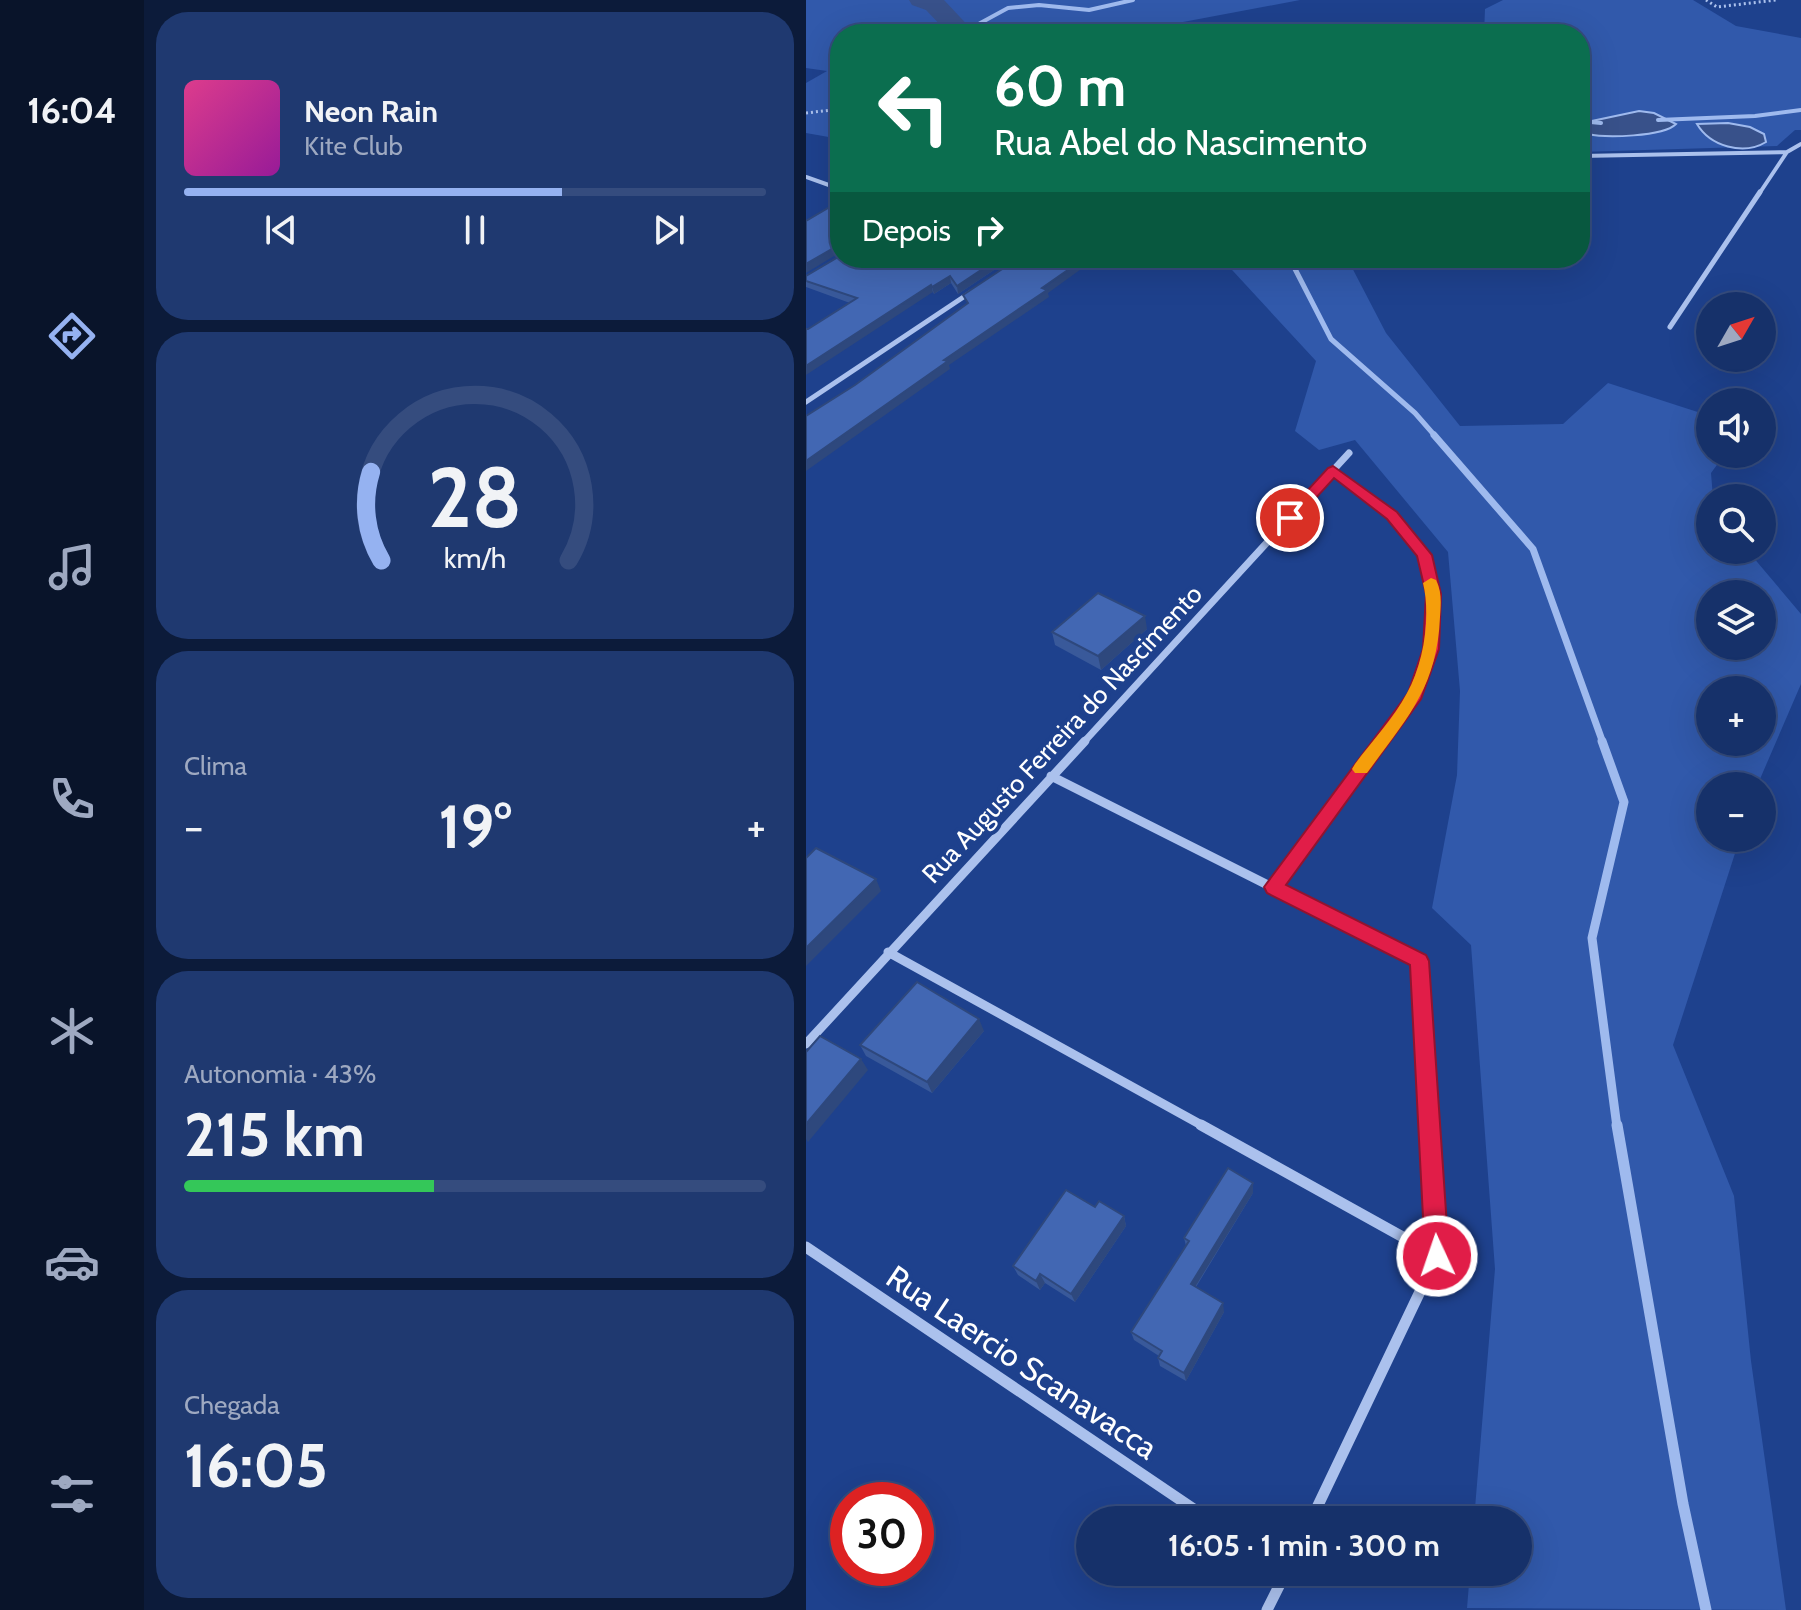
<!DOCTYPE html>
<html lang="pt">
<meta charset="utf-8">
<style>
body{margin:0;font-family:Cabin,sans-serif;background:#1f3970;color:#f1f3f6;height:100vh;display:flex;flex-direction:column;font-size:30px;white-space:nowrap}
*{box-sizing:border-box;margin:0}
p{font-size:26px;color:#9ea9c1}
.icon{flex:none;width:44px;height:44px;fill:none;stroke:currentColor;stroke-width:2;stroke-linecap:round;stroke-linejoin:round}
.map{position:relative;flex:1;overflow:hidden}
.drawer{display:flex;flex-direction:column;gap:12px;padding:12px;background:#0c1b3a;width:662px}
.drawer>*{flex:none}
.guide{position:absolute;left:24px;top:24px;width:760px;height:244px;border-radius:32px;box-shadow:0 8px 32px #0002,0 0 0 2px #354c7e;background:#0b6e4f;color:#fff;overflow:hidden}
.needle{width:52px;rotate:51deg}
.buttons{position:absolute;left:890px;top:292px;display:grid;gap:16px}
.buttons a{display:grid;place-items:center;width:80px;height:80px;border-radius:50%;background:#16316a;box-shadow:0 8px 32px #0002,0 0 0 2px #354c7e;font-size:40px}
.speed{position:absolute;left:24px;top:1482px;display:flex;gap:16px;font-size:40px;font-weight:700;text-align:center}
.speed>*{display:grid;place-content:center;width:104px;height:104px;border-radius:50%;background:#16316a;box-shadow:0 8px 32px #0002,0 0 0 2px #354c7e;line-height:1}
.speed .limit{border:12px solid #d22;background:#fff;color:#111}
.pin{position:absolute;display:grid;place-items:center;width:68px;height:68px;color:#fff;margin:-34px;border:4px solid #fff;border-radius:50%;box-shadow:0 2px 8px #0007}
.me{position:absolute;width:88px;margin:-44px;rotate:357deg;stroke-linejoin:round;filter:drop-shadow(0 0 6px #0008)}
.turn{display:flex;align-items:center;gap:28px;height:168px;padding:0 32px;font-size:36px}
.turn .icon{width:104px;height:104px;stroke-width:2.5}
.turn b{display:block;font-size:56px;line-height:68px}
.then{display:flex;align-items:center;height:76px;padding:0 32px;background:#0003;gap:16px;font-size:30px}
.big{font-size:60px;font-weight:800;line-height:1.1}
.drawer .widget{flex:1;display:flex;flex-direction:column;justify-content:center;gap:12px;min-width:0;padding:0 28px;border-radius:32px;background:#1f3970}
.drawer .dial{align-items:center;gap:0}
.dial svg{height:208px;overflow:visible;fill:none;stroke:#354c7e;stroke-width:7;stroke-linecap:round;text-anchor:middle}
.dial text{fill:#f1f3f6;stroke:none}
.song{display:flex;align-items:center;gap:24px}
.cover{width:96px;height:96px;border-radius:12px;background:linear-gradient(135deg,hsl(330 70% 55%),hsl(300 70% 35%))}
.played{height:8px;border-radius:4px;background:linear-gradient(90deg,#95b2f1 65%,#354c7e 65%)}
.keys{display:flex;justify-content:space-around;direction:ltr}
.heat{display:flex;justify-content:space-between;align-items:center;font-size:44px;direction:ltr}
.charge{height:12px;border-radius:6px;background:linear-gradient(90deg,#34c759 43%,#354c7e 0)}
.trip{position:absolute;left:270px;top:1506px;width:456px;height:80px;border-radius:40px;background:#16316a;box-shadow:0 8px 32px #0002,0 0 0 2px #354c7e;font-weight:800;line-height:80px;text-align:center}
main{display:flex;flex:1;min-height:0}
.tabs{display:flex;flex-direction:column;width:144px;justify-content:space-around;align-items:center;background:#09142a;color:#9ea9c1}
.tabs .icon{width:56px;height:56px}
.tabs .on{color:#95b2f1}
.tabs b{font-size:36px;color:#f1f3f6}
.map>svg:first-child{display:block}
.green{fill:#3159ab;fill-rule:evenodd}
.water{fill:#38518a;stroke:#9fbaee;stroke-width:2}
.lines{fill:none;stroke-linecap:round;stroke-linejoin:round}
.stream-far4{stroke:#9fbaee;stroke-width:4}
.stream-far3{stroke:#9fbaee;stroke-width:5}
.stream-far2{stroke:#9fbaee;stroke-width:7}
.stream-far1{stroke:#9fbaee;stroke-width:9}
.stream{stroke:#9fbaee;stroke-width:11}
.river{fill:#38518a;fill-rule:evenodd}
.path{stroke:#abc1ed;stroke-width:3;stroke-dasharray:2 3;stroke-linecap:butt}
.street-far4{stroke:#abc1ed;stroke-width:4}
.street-far3{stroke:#abc1ed;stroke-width:5}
.street-far2{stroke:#abc1ed;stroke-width:7}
.street-far1{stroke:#abc1ed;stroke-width:9}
.street{stroke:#abc1ed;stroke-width:11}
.wall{fill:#39599a}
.shaded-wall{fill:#2e487d}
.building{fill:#4267b3;stroke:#2e487d;stroke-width:2}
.route{fill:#e11d48;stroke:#92132f;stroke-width:2}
.slow{fill:#f59e0b}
.labels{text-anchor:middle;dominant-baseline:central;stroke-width:8;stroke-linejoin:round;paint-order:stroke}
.street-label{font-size:26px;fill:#fff;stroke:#1e418d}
.near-street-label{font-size:32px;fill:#fff;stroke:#1e418d}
</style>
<main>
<nav class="tabs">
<b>16:04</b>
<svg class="icon on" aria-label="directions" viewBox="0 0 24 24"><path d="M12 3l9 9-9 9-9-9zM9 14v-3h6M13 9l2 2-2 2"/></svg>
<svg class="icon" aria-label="music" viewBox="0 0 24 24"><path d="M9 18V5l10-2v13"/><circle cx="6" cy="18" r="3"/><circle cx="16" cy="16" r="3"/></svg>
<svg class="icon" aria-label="phone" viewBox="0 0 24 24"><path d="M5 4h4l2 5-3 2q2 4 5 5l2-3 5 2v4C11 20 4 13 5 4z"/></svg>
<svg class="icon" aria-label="climate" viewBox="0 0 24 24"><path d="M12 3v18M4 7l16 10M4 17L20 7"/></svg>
<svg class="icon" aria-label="car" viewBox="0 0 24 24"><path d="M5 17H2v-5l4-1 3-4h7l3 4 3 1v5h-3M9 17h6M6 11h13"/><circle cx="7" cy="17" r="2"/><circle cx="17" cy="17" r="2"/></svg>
<svg class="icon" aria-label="filters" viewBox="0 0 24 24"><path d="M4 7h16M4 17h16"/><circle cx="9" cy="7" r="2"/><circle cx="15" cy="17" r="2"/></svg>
</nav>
<section class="drawer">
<div class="widget">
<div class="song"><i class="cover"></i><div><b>Neon Rain</b><p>Kite Club</p></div></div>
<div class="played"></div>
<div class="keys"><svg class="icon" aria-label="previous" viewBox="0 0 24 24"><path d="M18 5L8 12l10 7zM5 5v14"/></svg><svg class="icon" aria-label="pause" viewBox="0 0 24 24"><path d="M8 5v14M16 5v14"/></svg><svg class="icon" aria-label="next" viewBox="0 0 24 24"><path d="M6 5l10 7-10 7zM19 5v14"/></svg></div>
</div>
<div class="widget dial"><svg viewBox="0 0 100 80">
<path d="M14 69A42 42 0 1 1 86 69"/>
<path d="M14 69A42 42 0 0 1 10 35" stroke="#95b2f1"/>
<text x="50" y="56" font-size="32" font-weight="700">28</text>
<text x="50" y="72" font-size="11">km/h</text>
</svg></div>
<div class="widget"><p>Clima</p>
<div class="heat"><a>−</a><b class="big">19°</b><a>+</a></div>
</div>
<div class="widget"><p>Autonomia · 43%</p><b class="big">215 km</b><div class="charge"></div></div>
<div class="widget"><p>Chegada</p><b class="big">16:05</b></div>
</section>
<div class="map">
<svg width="995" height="1610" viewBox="0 0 995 1610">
<rect width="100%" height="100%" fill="#1e418d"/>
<path class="green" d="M0,0h494l-117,22 -5,12h-338v105l-34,-6v-50l21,-12 -21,-3z
M697,0h190l43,26 65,12v92h-6l-18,16 -197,6v-118h-96l1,-25z
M415,258h126l39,75 74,93 103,-2 45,-41 102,33v38h15l-14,19 2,25h-3v52h37l54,64v70l-44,102h-47v52h30l-67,207 61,151 17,165 35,249 -319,-2 3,-36h48v-52h-44l21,-251 -24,-324 -39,-37 25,-133 3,-84 -12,-139 -93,-112 -36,10 -24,-19 21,-70zM904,594h52v52h-52zM904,690h52v52h-52z"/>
<path class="water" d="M833,111l15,2 22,11c-13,13 -71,14 -88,10l-2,-6 6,-7z
M922,123l22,4 14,7 2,8c-23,14 -56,4 -69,-18z"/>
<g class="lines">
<path class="stream-far4" d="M156,33l46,-25 31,-3 50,5 44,-10
M852,120l97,-4 46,-6
M774,121l21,2"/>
<path class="stream-far3" d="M491,258l-3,9 37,72 84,74 21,24"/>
<path class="stream-far2" d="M628,435l99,114 70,194"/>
<path class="stream-far1" d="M796,741l22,61 -32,136 25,189"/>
<path class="stream" d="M811,1125l66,379 23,106"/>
<path class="river" d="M103,0h35l31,33 -26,1 -23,-24 -14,-5z"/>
<path class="path" d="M900,0l11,7 59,-7
M0,113l34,-4"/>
<path class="street-far4" d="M774,156l207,-4
M0,177l34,12
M953,194l28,-42 14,-8"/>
<path class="street-far3" d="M864,327l90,-135
M0,402l165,-110"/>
<path class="street-far2" d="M527,471c31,24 71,48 90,83 20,37 9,103 -7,139 -8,17 -25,34 -36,50
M277,743l266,-290"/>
<path class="street-far1" d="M245,776l368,185 10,166
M468,887l107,-146
M82,952l317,175
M0,1044l279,-303"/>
<path class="street" d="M395,1125l236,131
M0,1247l404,273
M505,1520l126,-264 -8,-131
M461,1610l19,-38"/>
</g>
<path class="wall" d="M34,258h172l-54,36 -7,-11 -17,11 -1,-2 -125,37 42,-26 -44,-16v-11z
M341,629l-46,41 -46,-25 -3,-13z
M178,1031l-52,62 -66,-37 -6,-11z
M447,1193l-57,94 28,25 -38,69 -26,-15 -2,-8 1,-2 -25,-16 -3,-8 55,-86 -2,-8z
M289,1207l29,9 2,10 -51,76 -30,-19 -5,7 -22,-15 -5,-9z"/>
<path class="shaded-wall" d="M31,246l2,7 -33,20v-9z
M193,258h13l-54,36 -1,-8z
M279,258h10v1l-47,34 1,4 -100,68 1,4 -144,102v-10z
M144,276l1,7 -17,11 -2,-7z
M125,285l2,7 -127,83v-9z
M339,616l2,13 -46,41 -3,-14z
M70,879l5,12 -75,75v-18z
M173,1019l5,12 -52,62 -5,-11z
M55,1059l7,11 -60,72 -2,-3v-15z
M447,1183v10l-61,99 -1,-8z
M318,1216l2,10 -51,76 -4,-8z
M234,1274l5,9 -5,7 -4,-9z
M417,1303l1,9 -38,69 -2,-8z"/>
<path class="building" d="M34,201v46l-3,-1 -31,18v-43z
M34,256v2h159l-42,28 -7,-10 -18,11 -1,-2 -125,81v-37h2l49,-31 -51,-17v-5z
M213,258h66l-43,30 5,2 -103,70 4,1 -142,100v-45l49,-31 113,-82 -5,-8z
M292,593l47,23 -47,40 -46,-24z
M10,848l60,31 -70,69v-90z
M111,982l62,37 -52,63 -67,-37z
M14,1036l41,23 -55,65v-72z
M422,1168l25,15 -62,101 32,19 -39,70 -26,-15 4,-7 -31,-19 58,-91 -5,-3z
M260,1190l29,17 4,-6 25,15 -53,78 -31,-20 -4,7 -23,-15z"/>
<path class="route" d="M527,466l64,46 35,43 9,39 -2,55 -18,50 -135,186 140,70 3,6 20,295 -4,8 -8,3 -8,-3 -4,-8 -15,-291 -143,-72 -3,-6 144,-194 15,-44 3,-55 -9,-38 -30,-37 -53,-41 -39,43h-11l-2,-3 46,-50z"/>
<path class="slow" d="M625,578l5,2c6,12 5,23 4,37 -3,71 -33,101 -73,156h-12l-3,-4 3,-5c17,-23 39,-46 52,-71 17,-30 24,-77 16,-110z"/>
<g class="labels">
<g class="street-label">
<text transform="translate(256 734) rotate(-47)">Rua Augusto Ferreira do Nascimento</text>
</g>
<g class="near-street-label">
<text transform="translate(216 1362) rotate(34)">Rua Laercio Scanavacca</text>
</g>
</g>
</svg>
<div class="buttons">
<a><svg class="needle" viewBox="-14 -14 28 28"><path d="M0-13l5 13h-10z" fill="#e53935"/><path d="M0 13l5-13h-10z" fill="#9ea9c1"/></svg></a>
<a><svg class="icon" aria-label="sound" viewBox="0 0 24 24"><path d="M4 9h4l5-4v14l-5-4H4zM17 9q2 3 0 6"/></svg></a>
<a><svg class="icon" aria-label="search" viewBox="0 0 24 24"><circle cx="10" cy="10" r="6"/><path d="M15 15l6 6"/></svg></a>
<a><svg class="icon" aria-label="layers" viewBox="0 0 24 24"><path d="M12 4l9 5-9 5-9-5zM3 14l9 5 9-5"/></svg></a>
<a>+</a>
<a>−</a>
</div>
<div class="speed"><div class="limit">30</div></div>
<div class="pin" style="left:484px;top:518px;background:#d93025"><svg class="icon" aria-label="arrive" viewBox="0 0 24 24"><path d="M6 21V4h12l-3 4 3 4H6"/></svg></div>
<svg class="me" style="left:631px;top:1256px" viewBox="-20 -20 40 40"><circle r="17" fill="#e11d48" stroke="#fff" stroke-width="3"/><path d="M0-11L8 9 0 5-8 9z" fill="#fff"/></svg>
<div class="trip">16:05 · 1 min · 300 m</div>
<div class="guide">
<div class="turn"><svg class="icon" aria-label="left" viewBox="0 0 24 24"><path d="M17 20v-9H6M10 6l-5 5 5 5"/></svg><div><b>60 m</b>Rua Abel do Nascimento</div></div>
<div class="then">Depois<svg class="icon" aria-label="right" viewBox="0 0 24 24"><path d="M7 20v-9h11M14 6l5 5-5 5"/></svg></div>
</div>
</div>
</main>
